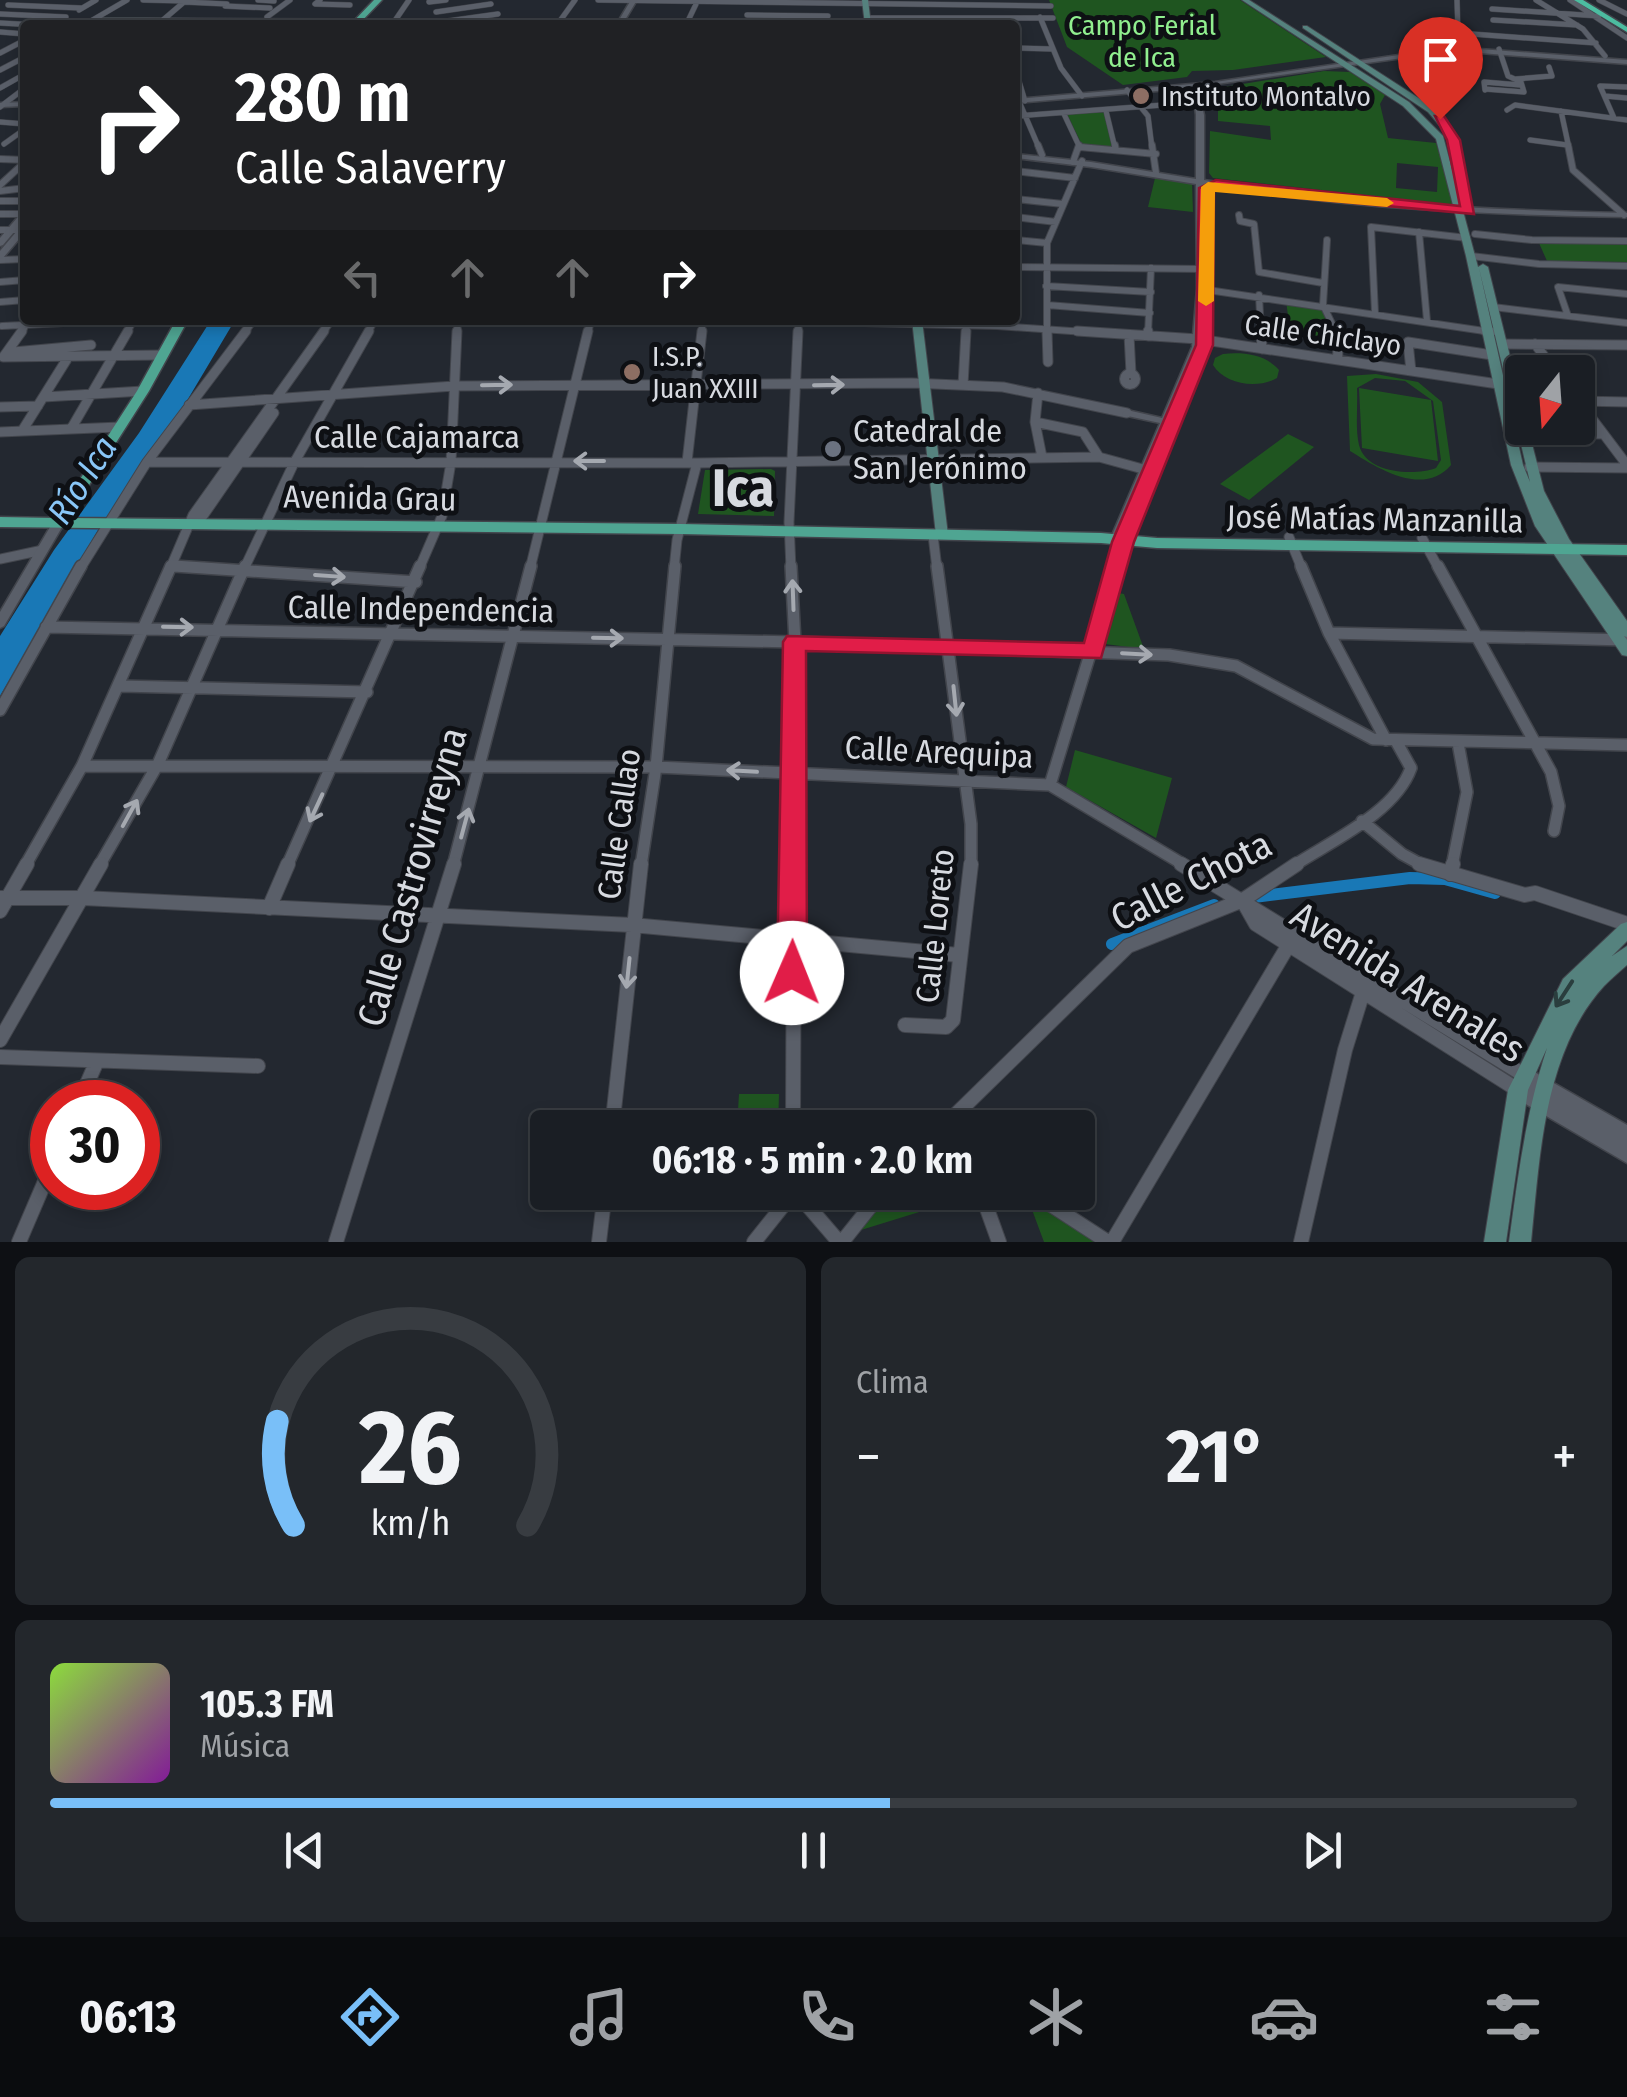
<!DOCTYPE html>
<html lang="es">
<meta charset="utf-8">
<style>
body{margin:0;font-family:"Fira Sans Condensed",sans-serif;background:#23272c;color:#f1f3f6;height:100vh;display:flex;flex-direction:column;font-size:38px;white-space:nowrap}
*{box-sizing:border-box;margin:0}
p{font-size:32px;color:#9fa2a6}
.icon{flex:none;width:55px;height:55px;fill:none;stroke:currentColor;stroke-width:2;stroke-linecap:round;stroke-linejoin:round}
.map{position:relative;height:1242px;overflow:hidden}
.panel{display:flex;flex-direction:column;gap:15px;padding:15px;background:#0e1014;flex:1}
.panel>*{flex:none}
.hud{position:absolute;left:20px;top:20px;width:1000px;height:305px;border-radius:10px;box-shadow:0 5px 15px #0003,0 0 0 2px #383c41;background:#202124;color:#fff;overflow:hidden}
.needle{width:65px;rotate:197deg}
.tools{position:absolute;left:1505px;top:355px;display:grid;gap:20px}
.tools a{display:grid;place-items:center;width:90px;height:90px;border-radius:10px;background:#1a1e24;box-shadow:0 5px 15px #0003,0 0 0 2px #383c41;font-size:50px}
.speed{position:absolute;left:30px;top:1080px;display:flex;gap:20px;font-size:50px;font-weight:700;text-align:center}
.speed>*{display:grid;place-content:center;width:130px;height:130px;border-radius:50%;background:#1a1e24;box-shadow:0 5px 15px #0003,0 0 0 2px #383c41;line-height:1}
.speed .limit{border:15px solid #d22;background:#fff;color:#111}
.pin{position:absolute;display:grid;place-items:center;width:85px;height:85px;color:#fff;margin:-102px -42px;border-radius:50% 50% 50% 0;rotate:-45deg;box-shadow:0 0 10px #0007}
.pin .icon{rotate:45deg}
.me{position:absolute;width:110px;margin:-55px;rotate:1deg;stroke-linejoin:round;filter:drop-shadow(0 0 8px #0008)}
.turn{display:flex;align-items:center;gap:35px;height:210px;padding:0 50px;font-size:45px}
.turn .icon{width:130px;height:130px;stroke-width:2.5}
.turn b{display:block;font-size:70px;line-height:85px}
.lanes{display:flex;align-items:center;height:95px;padding:0 50px;background:#0003;justify-content:center;gap:50px;direction:ltr}
.lanes .off{opacity:.35}
.big{font-size:75px;font-weight:700;line-height:1.1}
.panel .card{flex:1;display:flex;flex-direction:column;justify-content:center;gap:15px;min-width:0;padding:0 35px;border-radius:15px;background:#23272c}
.panel .dial{align-items:center;gap:0}
.dial svg{height:260px;overflow:visible;fill:none;stroke:#383c41;stroke-width:7;stroke-linecap:round;text-anchor:middle}
.dial text{fill:#f1f3f6;stroke:none}
.song{display:flex;align-items:center;gap:30px}
.cover{width:120px;height:120px;border-radius:15px;background:linear-gradient(135deg,hsl(90 70% 55%),hsl(290 70% 35%))}
.played{height:10px;border-radius:5px;background:linear-gradient(90deg,#79bff8 55%,#383c41 55%)}
.keys{display:flex;justify-content:space-around;direction:ltr}
.heat{display:flex;justify-content:space-between;align-items:center;font-size:55px;direction:ltr}
.panel .tiles{flex:1;display:grid;gap:15px;grid-template-columns:1fr 1fr}
.card:last-child{grid-column:span 2}
.trip{position:absolute;left:530px;top:1110px;width:565px;height:100px;border-radius:10px;background:#1a1e24;box-shadow:0 5px 15px #0003,0 0 0 2px #383c41;font-weight:700;line-height:100px;text-align:center}
.dock{display:flex;height:160px;justify-content:space-around;align-items:center;background:#0a0c0e;color:#9fa2a6}
.dock .icon{width:70px;height:70px}
.dock .selected{color:#79bff8}
.dock b{font-size:45px;color:#f1f3f6}
.map>svg:first-child{display:block}
.green{fill:#1f5520;fill-rule:evenodd}
.water{fill:#1978b6}
.lines{fill:none;stroke-linecap:round;stroke-linejoin:round}
.canal{stroke:#1978b6;stroke-width:12}
.minor-far4-casing{stroke:#42454c;stroke-width:6}
.minor-far3-casing{stroke:#42454c;stroke-width:8}
.minor-far2-casing{stroke:#42454c;stroke-width:11}
.minor-far1-casing{stroke:#42454c;stroke-width:14}
.minor-casing{stroke:#42454c;stroke-width:16}
.tertiary-casing{stroke:#42454c;stroke-width:3}
.secondary-casing{stroke:#42454c;stroke-width:2}
.primary-casing{stroke:#42454c;stroke-width:3}
.trunk-casing{stroke:#42454c;stroke-width:3}
.minor-far4{stroke:#5a5f69;stroke-width:5}
.minor-far3{stroke:#5a5f69;stroke-width:6}
.minor-far2{stroke:#5a5f69;stroke-width:9}
.minor-far1{stroke:#5a5f69;stroke-width:11}
.minor{stroke:#5a5f69;stroke-width:14}
.tertiary{fill:#5a5f69;fill-rule:evenodd}
.secondary{fill:#55827e;fill-rule:evenodd}
.primary{fill:#4fa592;fill-rule:evenodd}
.trunk{fill:#4cbca0;fill-rule:evenodd}
.oneway{stroke:#a5a9b0}
.oneway2{stroke:#2a3e3e}
.route{fill:#e11d48;stroke:#92132f;stroke-width:2.5}
.slow{fill:#f59e0b}
.education-dot{fill:#8d6e63;stroke:#0e1014;stroke-width:4}
.worship-dot{fill:#6b7280;stroke:#0e1014;stroke-width:4}
.labels{text-anchor:middle;dominant-baseline:central;stroke-width:10;stroke-linejoin:round;paint-order:stroke}
.far-park-label{font-size:28px;fill:#91ef8f;stroke:#0e1014}
.far-poi-label{font-size:28px;fill:#d7dae0;stroke:#0e1014;text-anchor:start}
.far-street-label{font-size:28px;fill:#d7dae0;stroke:#0e1014}
.poi-label{font-size:32px;fill:#d7dae0;stroke:#0e1014;text-anchor:start}
.street-label{font-size:32px;fill:#d7dae0;stroke:#0e1014}
.water-label{font-size:35px;font-style:italic;fill:#89c6f7;stroke:#0e1014}
.near-street-label{font-size:38px;fill:#d7dae0;stroke:#0e1014}
.town-label{font-size:52px;font-weight:bold;fill:#d7dae0;stroke:#0e1014}
</style>
<div class="map">
<svg width="1627" height="1242" viewBox="0 0 1627 1242">
<rect width="100%" height="100%" fill="#232830"/>
<path class="green" d="M1049,0h191l86,57 -93,13 -41,1 -5,6 -64,8 -56,-38z
M1324,71l26,1 35,23 -5,9 8,34 48,5 19,62 -242,-27 -4,-5 1,-42 61,9 -1,-14 -52,-5v-33zM1397,163l41,4 -1,25 -41,-4z
M1104,112l9,36 -31,-3 -15,-31z
M1156,174l36,9 1,29 -45,-5z
M1627,242v20l-80,-1 -8,-18z
M1286,300l36,4 11,34 -43,-6z
M1223,354c20,-2 42,0 56,16l-2,8c-19,11 -52,7 -64,-13l2,-7z
M1376,374l42,8 24,20 9,63c-28,33 -75,2 -101,-14l-3,-75zM1375,378l30,3 28,20 8,59 -5,8c-21,8 -70,6 -77,-23 -4,-17 -1,-39 -2,-57z
M1359,388l72,12 7,61 -76,-13z
M1288,434l26,13 -65,53 -29,-16z
M771,469l4,2 -1,45 -76,-2 7,-44z
M1118,593l6,1 20,55 -39,-5z
M1075,750l97,28 -16,60 -90,-51z
M739,1094h40l-1,33h-41z
M891,1193h33l5,16 -68,21z
M1028,1199l68,43h-52z"/>
<path class="water" d="M211,320h24l-47,79 -90,131 -98,166v-60l54,-86 85,-117z"/>
<g class="lines">
<path class="canal" d="M1254,897l156,-19 35,1 50,14
M1112,944l102,-39"/>
<g class="minor-far4-casing">
<path id="minor-far4" d="M143,0l42,1
M258,0l16,1
M320,0l-5,4 35,1
M598,0l453,6
M1457,0l1,33 6,16
M1536,0l47,29 22,27
M1570,0l57,38
M1599,0l28,14
M429,2l17,-2
M8,5l73,3
M225,6l45,2
M1492,9l107,7
M79,10l17,-10
M436,12l55,-8
M0,14l66,3
M747,15l81,1
M267,17l23,-17
M1040,17l21,51 21,28
M867,18h186
M93,20l250,1
M163,20l21,-18 43,2
M1493,20l84,5
M0,23l36,2
M84,25l43,-25
M392,25l17,-25
M419,25l79,-11
M493,25h63
M557,25l18,-25
M686,25l12,-25
M0,32l25,2
M1458,33l138,10
M1015,48l37,1
M0,53l25,-13
M1015,68l10,33
M0,70l25,-13
M1516,79l36,-3 -3,-9
M0,88l25,-14
M1485,89l39,3 -3,-10 -13,-6 -9,-27
M1127,90l21,26 4,32
M1485,90l-1,-8 36,3
M1605,96l22,2
M1018,99l21,49
M0,107l25,-19
M1507,110l8,-5 112,15
M1106,111l9,37
M1561,111l8,37
M1064,114l16,34
M1015,116l148,-11 42,1
M1614,118l-14,-32 27,1
M0,122l25,2
M1530,140l37,5
M4,144l21,-15
M1080,147l10,1"/>
</g>
<g class="minor-far3-casing">
<path id="minor-far3" d="M1038,145l4,10
M1115,145l1,5
M1152,145l4,28
M1568,145l5,25 51,45
M1080,147l76,7
M0,159l25,1
M1073,162l6,-17
M1015,171l60,7
M0,185l25,-23
M0,191l25,-3
M1015,199l48,5
M0,201h25
M0,214h25
M1239,215l1,6 14,3 5,48 64,11
M1015,217l41,5
M0,230h23
M1419,232l8,89
M1475,234l57,6 95,1
M1015,240l32,3
M1327,240l-4,65 14,29
M1471,256l68,8 88,2
M0,260l25,-1
M1015,267l191,2
M0,282l25,-2
M1046,286l105,6
M1201,289l290,43
M1259,295l2,39
M0,302l25,-2
M1047,305l103,8
M1493,307l134,16
M1375,313l-4,-86 96,11
M1568,316l-10,-29 69,7
M344,320h121
M722,320l275,6 118,8
M2,326l123,-6
M20,334l9,-13
M126,334l8,-14
M244,334l10,-14
M322,334l10,-14
M367,334l8,-14
M457,334l1,-14
M588,334l3,-14
M701,334l2,-14
M798,334l1,-14
M965,334l1,-13
M1047,334v-91l35,-82
M1148,334l3,-66"/>
</g>
<g class="minor-far2-casing">
<path id="minor-far2" d="M1047,331l1,31
M1077,331l121,8 300,45
M1261,331l1,18
M1337,331l1,29
M1485,331l6,1
M1129,335l2,38
M1148,336v-5
M1502,344l125,1
M1535,344l21,28
M13,352l78,-7
M4,356l18,-25
M3,357l160,-2
M1411,371l-3,-29 84,13
M1124.5 379a5.5 5.5 0 1 1 11 0a5.5 5.5 0 1 1-11 0Z
M963,385l3,-54
M1038,393l-3,29 7,35
M44,397l99,-6
M1578,400l49,65
M1578,401l49,1
M189,405l265,-19 458,-3 91,4 124,26
M0,407l38,-1
M1035,422l48,10 16,25
M71,429l57,-98
M22,431l45,-72
M0,432l120,-5
M1523,433l80,1
M147,462l550,1 402,-6 51,14
M687,462l15,-131
M1529,467l98,1
M191,524l12,-8 71,-103
M933,535l4,34
M1289,537l13,32
M1422,538l17,31
M0,559l43,-9
M170,566l42,3
M80,569l67,-107 99,-131
M170,569l23,-54 131,-184
M244,569l50,-106 75,-132
M419,569l23,-53 9,-54 6,-131
M530,569l58,-238
M674,569l3,-29 20,-77
M791,569l-2,-47 9,-191
M1117,569l10,-34"/>
</g>
<g class="minor-far1-casing">
<path id="minor-far1" d="M174,566l242,16
M791,566l4,76 -1,224
M937,566l34,258v42
M1301,566l28,67 57,107
M1438,566l113,206 8,34 -5,25
M46,627l749,15 374,13 67,11 137,73 254,6
M1329,633l298,7
M120,686l247,6
M0,710l81,-144
M82,766l574,1 394,18 136,81
M1050,785l67,-219
M1362,821l40,33 22,12
M25,866l57,-100 89,-200
M99,866l59,-102 87,-198
M287,866l133,-300
M453,866l78,-300
M641,866l15,-99 19,-201
M1293,866c38,-25 102,-53 118,-98l-15,-27
M1452,866l15,-74 -9,-49"/>
</g>
<g class="minor-casing">
<path id="minor" d="M1181,864l343,211
M1419,864l106,31 10,-2 92,31
M1450,874l3,-10
M0,898h83l549,27 327,30
M1243,901l13,23 262,166
M269,908l19,-44
M0,911l27,-47
M905,1025l41,2 7,-7 18,-156
M0,1040l101,-176
M0,1057l258,9
M79,1102l18,-41
M612,1128l29,-264
M793,1128l1,-264
M942,1128l186,-182 115,-46 54,-36
M796,1192l43,50
M981,1192l18,50
M1031,1192l77,50
M19,1242l33,-77
M336,1242l118,-378
M599,1242l6,-50
M754,1242l40,-50
M842,1242l40,-50
M1112,1242l176,-296
M1301,1242l44,-192 23,-74"/>
</g>
<g class="tertiary-casing">
<path id="tertiary" d="M631,0h6l-15,25h-6z
M1453,47l174,13v4l-174,-13 -265,37 12,9 4,18v65c140,23 282,30 423,33v4c-141,-2 -283,-9 -423,-32l1,104 -3,58 -30,73 5,3 -1,2h-7l-26,63 6,3 -16,44 -6,4 -13,-1 -2,-3 48,-112 -37,-8 -1,-2 5,-3 35,8 30,-71 5,-58 -1,-105 -105,-17 -76,-9v-4l76,8 105,17v-64l-2,-17 -14,-9 -165,14v-4l200,-17z
M25,102v4l-25,1v-4z
M22,212h3v7l-22,26 -3,1v-8z
M22,225h3v7l-22,26 -3,1v-8z
M59,518l6,4 -61,104 -4,2v-16l53,-90z
M1524,1066l103,59v38l-115,-67 -3,-6 3,-6 6,-3 -3,-6 3,-6z"/>
</g>
<g class="secondary-casing">
<path id="secondary" d="M862,0h6l3,25h-6z
M1242,0h7l160,102 34,34 35,131 5,-3 5,3 34,138v23h6l16,63 25,48 58,82v16l-3,-1 3,4v16l-5,-1 -87,-129 -24,-61 -45,-209 -30,-117 -33,-33zM1479,268l51,214 -7,-17z
M1303,26h4l127,82 21,26 7,37 -7,-2 -8,-35 -19,-22 -125,-84z
M912,320h10l26,215 -6,4 -6,-4z
M1627,922v19l-15,15 15,-10v19c-8,7 -16,14 -23,21 -61,67 -64,171 -73,256h-22c9,-66 17,-130 38,-194l-19,42 -22,152h-22l24,-152 55,-111 58,-55z"/>
</g>
<g class="primary-casing">
<path id="primary" d="M374,0h8l-24,25h-8z
M176,320h12l-39,71 -81,127 613,6 420,9 56,5 470,7v10l-470,-7 -56,-5 -420,-9 -681,-7v-10l55,1 82,-127z"/>
</g>
<g class="trunk-casing">
<path id="trunk" d="M1574,0h9l44,27v5z"/>
</g>
<use href="#minor-far4" class="minor-far4"/>
<use href="#minor-far3" class="minor-far3"/>
<use href="#minor-far2" class="minor-far2"/>
<use href="#minor-far1" class="minor-far1"/>
<use href="#minor" class="minor"/>
<use href="#tertiary" class="tertiary"/>
<use href="#secondary" class="secondary"/>
<use href="#primary" class="primary"/>
<use href="#trunk" class="trunk"/>
</g>
<defs><path id="oneway-shaft" d="M-6 0H5M1.5-3L5.5 0L1.5 3" fill="none" stroke-width="1.6" stroke-linecap="round" stroke-linejoin="round" transform="scale(2.5)"/></defs>
<g class="oneway">
<use href="#oneway-shaft" transform="translate(497 385) rotate(-1)"/>
<use href="#oneway-shaft" transform="translate(829 385) rotate(-1)"/>
<use href="#oneway-shaft" transform="translate(589 461) rotate(180)"/>
<use href="#oneway-shaft" transform="translate(330 576) rotate(4)"/>
<use href="#oneway-shaft" transform="translate(793 595) rotate(-92)"/>
<use href="#oneway-shaft" transform="translate(178 627) rotate(1)"/>
<use href="#oneway-shaft" transform="translate(608 638) rotate(1)"/>
<use href="#oneway-shaft" transform="translate(1137 654) rotate(3)"/>
<use href="#oneway-shaft" transform="translate(955 701) rotate(84)"/>
<use href="#oneway-shaft" transform="translate(742 771) rotate(-177)"/>
<use href="#oneway-shaft" transform="translate(316 808) rotate(115)"/>
<use href="#oneway-shaft" transform="translate(130 813) rotate(-61)"/>
<use href="#oneway-shaft" transform="translate(465 823) rotate(-75)"/>
<use href="#oneway-shaft" transform="translate(628 973) rotate(96)"/>
</g>
<use class="oneway2" href="#oneway-shaft" transform="translate(1564 994) rotate(123)"/>
<path class="route" d="M1435,116h9l16,24 14,74 -260,-24 -1,155 -79,197 -33,116 -295,-7 1,322 -5,10 -10,4 -10,-4 -5,-10 6,-331 4,-6 297,7 28,-101 84,-197 3,-157 17,-8 244,26 -13,-66z"/>
<path class="slow" d="M1208,182l179,16 7,5 -7,4 -172,-15 -1,109 -8,5 -8,-5 3,-114z"/>
<g class="education-dot">
<circle cx="1141" cy="96" r="10"/>
<circle cx="632" cy="372" r="10"/>
</g>
<circle class="worship-dot" cx="833" cy="449" r="10"/>
<g class="labels">
<g class="far-park-label">
<text x="1142" y="25">Campo Ferial<tspan x="1142" dy="32">de Ica</tspan></text>
</g>
<g class="far-poi-label">
<text x="1161" y="96">Instituto Montalvo</text>
<text x="652" y="356">I.S.P.<tspan x="652" dy="32">Juan XXIII</tspan></text>
</g>
<g class="far-street-label">
<text transform="translate(1323 335) rotate(8)">Calle Chiclayo</text>
</g>
<g class="poi-label">
<text x="853" y="431">Catedral de<tspan x="853" dy="37">San Jerónimo</tspan></text>
</g>
<g class="street-label">
<text x="417" y="437">Calle Cajamarca</text>
<text transform="translate(370 498) rotate(1)">Avenida Grau</text>
<text transform="translate(1375 519) rotate(1)">José Matías Manzanilla</text>
<text transform="translate(421 609) rotate(1)">Calle Independencia</text>
<text transform="translate(939 752) rotate(3)">Calle Arequipa</text>
<text transform="translate(619 824) rotate(-82)">Calle Callao</text>
<text transform="translate(935 926) rotate(-84)">Calle Loreto</text>
</g>
<g class="water-label">
<text transform="translate(82 480) rotate(-57)">Río Ica</text>
</g>
<g class="near-street-label">
<text transform="translate(412 877) rotate(-74)">Calle Castrovirreyna</text>
<text transform="translate(1191 881) rotate(-27)">Calle Chota</text>
<text transform="translate(1408 982) rotate(32)">Avenida Arenales</text>
</g>
<g class="town-label">
<text x="743" y="488">Ica</text>
</g>
</g>
</svg>
<div class="tools">
<a><svg class="needle" viewBox="-14 -14 28 28"><path d="M0-13l5 13h-10z" fill="#e53935"/><path d="M0 13l5-13h-10z" fill="#9fa2a6"/></svg></a>
</div>
<div class="speed"><div class="limit">30</div></div>
<div class="pin" style="left:1440px;top:119px;background:#d93025"><svg class="icon" aria-label="arrive" viewBox="0 0 24 24"><path d="M6 21V4h12l-3 4 3 4H6"/></svg></div>
<svg class="me" style="left:792px;top:973px" viewBox="-20 -20 40 40"><circle r="19" fill="#fff"/><path d="M0-13L10 11 0 6-10 11z" fill="#e11d48"/></svg>
<div class="trip">06:18 · 5 min · 2.0 km</div>
<div class="hud">
<div class="turn"><svg class="icon" aria-label="right" viewBox="0 0 24 24"><path d="M7 20v-9h11M14 6l5 5-5 5"/></svg><div><b>280 m</b>Calle Salaverry</div></div>
<div class="lanes"><svg class="icon off" aria-label="left" viewBox="0 0 24 24"><path d="M17 20v-9H6M10 6l-5 5 5 5"/></svg><svg class="icon off" aria-label="ahead" viewBox="0 0 24 24"><path d="M12 20V5M6 11l6-6 6 6"/></svg><svg class="icon off" aria-label="ahead" viewBox="0 0 24 24"><path d="M12 20V5M6 11l6-6 6 6"/></svg><svg class="icon" aria-label="right" viewBox="0 0 24 24"><path d="M7 20v-9h11M14 6l5 5-5 5"/></svg></div>
</div>
</div>
<section class="panel">
<div class="tiles">
<div class="card dial"><svg viewBox="0 0 100 80">
<path d="M14 69A42 42 0 1 1 86 69"/>
<path d="M14 69A42 42 0 0 1 9 37" stroke="#79bff8"/>
<text x="50" y="56" font-size="32" font-weight="700">26</text>
<text x="50" y="72" font-size="11">km/h</text>
</svg></div>
<div class="card"><p>Clima</p>
<div class="heat"><a>−</a><b class="big">21°</b><a>+</a></div>
</div>
<div class="card">
<div class="song"><i class="cover"></i><div><b>105.3 FM</b><p>Música</p></div></div>
<div class="played"></div>
<div class="keys"><svg class="icon" aria-label="previous" viewBox="0 0 24 24"><path d="M18 5L8 12l10 7zM5 5v14"/></svg><svg class="icon" aria-label="pause" viewBox="0 0 24 24"><path d="M8 5v14M16 5v14"/></svg><svg class="icon" aria-label="next" viewBox="0 0 24 24"><path d="M6 5l10 7-10 7zM19 5v14"/></svg></div>
</div>
</div>
</section>
<nav class="dock">
<b>06:13</b>
<svg class="icon selected" aria-label="directions" viewBox="0 0 24 24"><path d="M12 3l9 9-9 9-9-9zM9 14v-3h6M13 9l2 2-2 2"/></svg>
<svg class="icon" aria-label="music" viewBox="0 0 24 24"><path d="M9 18V5l10-2v13"/><circle cx="6" cy="18" r="3"/><circle cx="16" cy="16" r="3"/></svg>
<svg class="icon" aria-label="phone" viewBox="0 0 24 24"><path d="M5 4h4l2 5-3 2q2 4 5 5l2-3 5 2v4C11 20 4 13 5 4z"/></svg>
<svg class="icon" aria-label="climate" viewBox="0 0 24 24"><path d="M12 3v18M4 7l16 10M4 17L20 7"/></svg>
<svg class="icon" aria-label="car" viewBox="0 0 24 24"><path d="M5 17H2v-5l4-1 3-4h7l3 4 3 1v5h-3M9 17h6M6 11h13"/><circle cx="7" cy="17" r="2"/><circle cx="17" cy="17" r="2"/></svg>
<svg class="icon" aria-label="filters" viewBox="0 0 24 24"><path d="M4 7h16M4 17h16"/><circle cx="9" cy="7" r="2"/><circle cx="15" cy="17" r="2"/></svg>
</nav>
